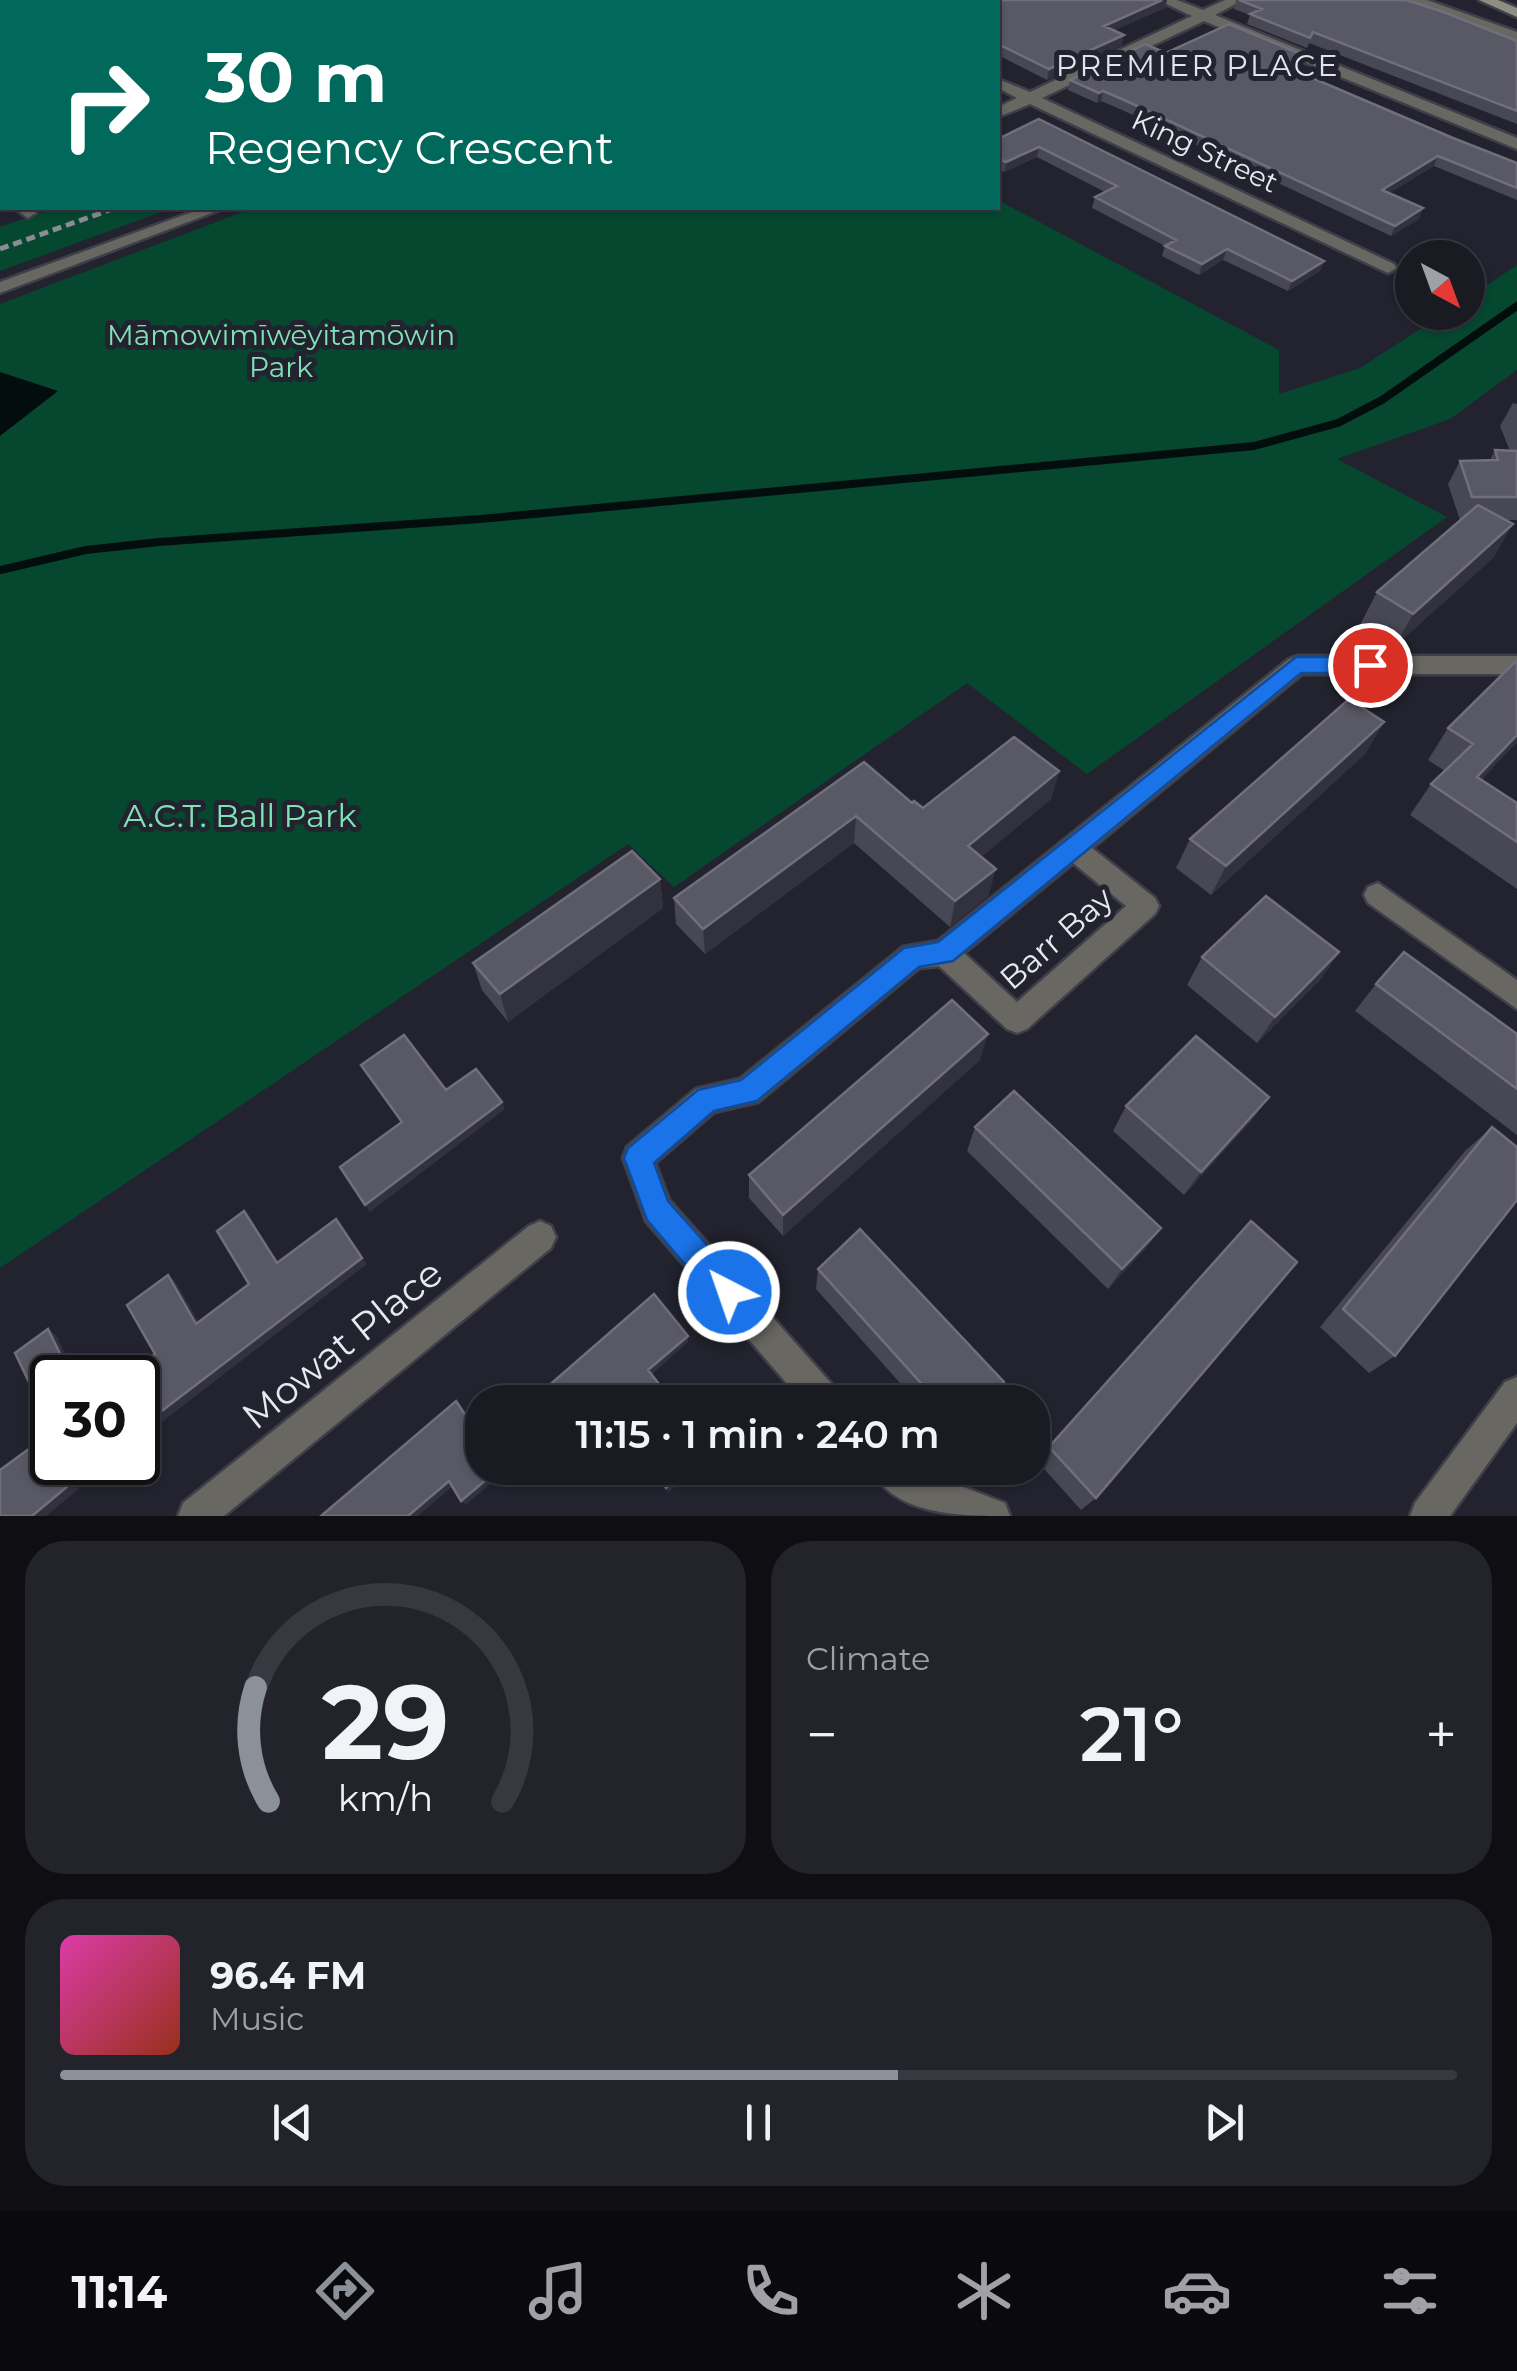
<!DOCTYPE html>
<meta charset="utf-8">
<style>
body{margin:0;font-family:Montserrat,sans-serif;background:#23232b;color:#f1f3f6;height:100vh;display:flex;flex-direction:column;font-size:38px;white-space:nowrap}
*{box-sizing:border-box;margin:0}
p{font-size:32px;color:#9fa1a6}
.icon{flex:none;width:55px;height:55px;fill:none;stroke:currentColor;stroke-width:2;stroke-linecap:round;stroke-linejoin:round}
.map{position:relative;height:1516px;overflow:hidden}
.details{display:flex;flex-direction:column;gap:25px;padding:25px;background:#0e0e13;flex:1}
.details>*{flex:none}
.hud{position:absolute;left:0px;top:0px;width:1000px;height:210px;box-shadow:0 2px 8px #0004,0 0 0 2px #383841;background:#00695c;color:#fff;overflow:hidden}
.needle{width:65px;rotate:139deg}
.controls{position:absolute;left:1395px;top:240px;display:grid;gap:20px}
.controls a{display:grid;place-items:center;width:90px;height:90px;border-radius:50%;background:#1a1a23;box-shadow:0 2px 8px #0004,0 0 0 2px #383841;font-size:50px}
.speed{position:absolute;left:30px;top:1355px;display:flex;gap:20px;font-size:50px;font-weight:700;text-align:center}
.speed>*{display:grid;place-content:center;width:130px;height:130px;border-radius:50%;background:#1a1a23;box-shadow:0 2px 8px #0004,0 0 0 2px #383841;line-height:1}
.speed .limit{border:5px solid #111;border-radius:15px;background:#fff;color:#111}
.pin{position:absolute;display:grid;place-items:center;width:85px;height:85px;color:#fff;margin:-42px;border:5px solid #fff;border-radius:50%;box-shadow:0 2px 10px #0007}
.me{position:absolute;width:110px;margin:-55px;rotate:319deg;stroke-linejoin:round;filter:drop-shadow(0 0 8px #0008)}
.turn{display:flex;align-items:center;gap:35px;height:210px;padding:0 40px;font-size:45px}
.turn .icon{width:130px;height:130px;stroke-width:2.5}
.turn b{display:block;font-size:70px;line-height:85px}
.big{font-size:75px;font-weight:600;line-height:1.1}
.details .card{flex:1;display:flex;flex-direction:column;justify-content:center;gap:15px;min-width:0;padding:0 35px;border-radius:40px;background:#23232b}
.details .dial{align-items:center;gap:0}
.dial svg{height:260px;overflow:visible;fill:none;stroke:#383841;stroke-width:7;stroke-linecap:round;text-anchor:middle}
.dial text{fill:#f1f3f6;stroke:none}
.song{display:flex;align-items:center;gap:30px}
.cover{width:120px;height:120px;border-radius:15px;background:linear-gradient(135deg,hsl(320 70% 55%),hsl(10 70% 35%))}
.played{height:10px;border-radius:5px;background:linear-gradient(90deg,#8c9099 60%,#383841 60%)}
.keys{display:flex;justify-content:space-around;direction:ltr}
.heat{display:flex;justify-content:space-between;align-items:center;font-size:55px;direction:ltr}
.details .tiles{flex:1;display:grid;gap:25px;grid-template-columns:1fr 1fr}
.card:last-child{grid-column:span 2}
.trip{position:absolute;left:465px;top:1385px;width:585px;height:100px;border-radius:40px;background:#1a1a23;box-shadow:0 2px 8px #0004,0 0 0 2px #383841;font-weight:600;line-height:100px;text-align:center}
.tab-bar{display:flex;height:160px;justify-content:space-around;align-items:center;background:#0a0a0e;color:#9fa1a6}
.tab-bar .icon{width:70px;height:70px}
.tab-bar .selected{color:#8c9099}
.tab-bar b{font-size:45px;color:#f1f3f6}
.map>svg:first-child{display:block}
.green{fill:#064730}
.water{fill:#030d0e}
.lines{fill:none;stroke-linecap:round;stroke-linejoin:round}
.stream{stroke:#030d0e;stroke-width:8}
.street-casing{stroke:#3f3f4a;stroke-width:5}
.secondary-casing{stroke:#3f3f4a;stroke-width:5}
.street{fill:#696761;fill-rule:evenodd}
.secondary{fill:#908d83;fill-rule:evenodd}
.rail{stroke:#8c8c96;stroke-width:5;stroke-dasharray:9 5;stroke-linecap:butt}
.wall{fill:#484754}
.shaded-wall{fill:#32313e}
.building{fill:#595865;stroke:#706f7b;stroke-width:2.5}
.route{fill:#1a73e8;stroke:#114b97;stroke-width:2.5}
.labels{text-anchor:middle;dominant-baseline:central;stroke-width:10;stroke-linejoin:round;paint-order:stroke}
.far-street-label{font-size:28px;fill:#e8e8f1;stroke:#23232f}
.far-park-label{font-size:28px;fill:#7fe3b6;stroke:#23232f}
.far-neighbourhood-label{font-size:30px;letter-spacing:2.5px;fill:#e1e2f2;stroke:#23232f}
.park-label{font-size:32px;fill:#7fe3b6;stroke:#23232f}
.street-label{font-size:32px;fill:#e8e8f1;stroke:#23232f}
.near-street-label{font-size:38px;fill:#e8e8f1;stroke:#23232f}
</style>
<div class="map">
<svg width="1517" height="1516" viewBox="0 0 1517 1516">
<rect width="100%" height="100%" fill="#23232f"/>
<path class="green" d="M998,200l281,150v44l81,-26 85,-55 23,-1v-14l49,-33v105l-67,49 -113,40 110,58 -360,257 -120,-91 -293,204 -46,-43 -628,424v-964l253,-96h745z
M55,208h117l-172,63v-44z"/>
<path class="water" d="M0,372l58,19 -58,45z"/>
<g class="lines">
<path class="stream" d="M0,570l86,-20 73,-8 321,-23 774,-73 84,-23 44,-23 135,-94"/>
<g class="street-casing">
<path id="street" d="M151,0h16l2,2h-16z
M484,0h16l2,2h-16z
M819,0h17l2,2h-17z
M1158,0h19l26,10 22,-10h18l-28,15 302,123v11l-313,-128 -162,77 352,166 3,4 -9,5 -358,-169 -32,13v-10l19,-9 -19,-10v-9l32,13 162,-76z
M1407,0h20l90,32v9z
M0,180l2,1v11l-2,-1z
M14,208h18l4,5 -8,5z
M203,208h22l-225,85v-11z
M1297,656h220v18h-215l-210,174 63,50 4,8 -4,8 -128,115 -10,4 -10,-4 -68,-63 -20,2 -161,134 -44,10 -59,51 14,37 168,190 5,12h-39l-157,-181 -23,-63 4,-11 69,-58 44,-10 163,-132 35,-6 351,-282zM1073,863l53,43 -109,96 -53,-49z
M1378,883l139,97v29l-149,-106 -4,-8 4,-8z
M540,1221l11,5 5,11 -5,11 -327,268h-46l5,-13 346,-277z
M1517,1377v46l-67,93h-40l5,-13 90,-121z
M871,1468h43l91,35 5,13c-48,0 -117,0 -139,-48z"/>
</g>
<g class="secondary-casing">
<path id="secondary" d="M1479,0h19l19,8v9z"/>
</g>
<use href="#street" class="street"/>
<use href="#secondary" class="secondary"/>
<path class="rail" d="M686,2l7,-2
M0,249l115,-41"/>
</g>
<path class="wall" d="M878,0h289l-2,8 -51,22 8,15 -75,35 -49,-25v-53h-114z
M1236,0h170l111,41v83l-208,-81 -2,5 -60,-24 3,-9 -16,-6z
M1166,53l131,19 156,66 64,25v37l-83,-34 -45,27 30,26 -28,17 -271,-127 -19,-8 -4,2 -29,-13 2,-10z
M1039,119l285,142 -4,10 -32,20 -65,-31 -24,15 -37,-19 3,-10 -73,-38 3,-11 10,-5 -68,-35 -33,15 -6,-3v-30z
M1513,403l4,1v116h-10l-13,37 -99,89 -35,-21 17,-33 83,-72 -12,-36 12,-23 30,-1 5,-10 15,1 -10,-25z
M1384,722l-19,32 -154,141 -35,-27 14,-29z
M1448,728l69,14 -36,38 36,23v86l-107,-74 21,-31 14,-13 -17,-11z
M864,762l48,41 11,5 136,-37 -8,28 -70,58 8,38 -39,32 -96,-84 -149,111 -29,-30 -2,-26z
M660,879l3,29 -155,114 -26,-32 -9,-27z
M1339,952l-19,28 -63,63 -70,-58 15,-28z
M1376,984l141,50v101l-162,-124z
M980,1060l-197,176 -34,-38v-23z
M1269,1097l-18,24 -67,74 -71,-64 13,-25z
M975,1127l186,101 -16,21 -37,40 -141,-138z
M1492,1127l-97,229 -26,17 -49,-46 145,-176z
M1251,1221l-155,277 -15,12 -44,-49z
M818,1269l176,130 -3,3h-74l-101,-113z"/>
<path class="shaded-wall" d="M1162,0h5l-2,8 -63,28 2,-10z
M1124,35l-2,10 -75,35 2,-11z
M1103,91l-2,10 -4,2 2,-10z
M1039,147l-2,10 -33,15 2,-10z
M1438,156l-4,10 -56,34 4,-10z
M1423,208l-4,11 -28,17 4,-10z
M1227,249l-4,11 -24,15 3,-11z
M1324,261l-4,10 -32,20 4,-10z
M1513,524l-19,33 -99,89 18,-32z
M1384,722l-19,32 -154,141 15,-29z
M1517,735v7l-58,61 18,-26z
M1059,771l-8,28 -89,74 6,-27z
M856,816l-2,27 -149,111 -2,-25z
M996,869l-7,26 -39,32 5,-26z
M660,879l3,29 -155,114 -8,-28z
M1339,952l-19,28 -63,63 18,-26z
M988,1034l-8,26 -197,176v-21z
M1269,1097l-18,24 -67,74 17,-23z
M502,1102l3,7 -135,103 -5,-7z
M244,1211l6,7 33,52 -6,-7z
M336,1219l31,45 -213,164 3,4 -19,15v-11l8,-13z
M1161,1228l-16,21 -37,40 14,-20z
M168,1275l7,6 28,48 -7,-5z
M48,1329l8,6 22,43h-6z
M688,1336v6l-38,34 -2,-6z
M1004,1382l-10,17 -3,3h-5z
M78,1462h15l-19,15 5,12 -33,27h-14l33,-43z
M500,1468h8l-42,37 -5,-4z
M688,1468h6l-26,25 -2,-5z
M449,1481l4,5 -35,30h-10z"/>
<path class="building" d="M0,0h103l3,2h-104v59h-2z
M215,0h233l4,2h-233z
M902,0h260l-58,26 20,9 -75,34 -51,-25v-42h-90z
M1239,0h167l35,11 76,30v70l-204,-79 -3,6 -60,-24 12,-5z
M1229,24l74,31 -7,16 157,67 64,25v25l-79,-32 -56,34 41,18 -28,18 -273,-127 -19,-8 -4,2 -29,-13 75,-36 21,9z
M0,74l2,2v40l-2,-2z
M1039,119l285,142 -32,20 -65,-32 -25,15 -37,-18 11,-6 -81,-43 22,-11 -78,-39 -33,15 -8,-4v-19z
M1495,450l22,1v46h-45l-12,-36 38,-1z
M1478,505l35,19 -100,90 -36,-22z
M1517,660v75l-40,42 40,26v39l-86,-58 42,-40 -25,-16z
M1349,699l35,23 -158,144 -36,-27z
M1014,737l45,34 -91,75 28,23 -41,32 -99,-85 -153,113 -29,-31 190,-136 48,41 2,-2 9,7z
M632,851l28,28 -160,115 -27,-31z
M1266,896l73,56 -64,65 -73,-60z
M1404,952l113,82v55l-141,-105z
M952,1000l36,34 -205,181 -34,-40z
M404,1035l42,55 30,-21 26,33 -137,103 -25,-38 62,-45 -41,-57z
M1196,1036l73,61 -68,75 -75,-66z
M1014,1091l147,137 -39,41 -147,-142z
M1492,1127l25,20v53l-122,156 -52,-47z
M244,1211l33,52 59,-44 26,39 -216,165 3,5 -11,8v-58h-14l31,-24 -28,-49 41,-30 28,49 53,-40 -32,-53z
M1251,1221l46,41 -201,236 -47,-51z
M860,1229l144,153 -18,20h-48l-120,-133z
M654,1294l34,42 -40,34 25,32h-143z
M48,1329l24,49h-20v52l-37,-77z
M456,1401l26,39v28h18l-39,33 -12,-20 -41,35h-87z
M52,1432v30h26l-13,11 4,12 -37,31h-32v-46z
M651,1468h37l-22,20z"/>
<path class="route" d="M1296,657h74l11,8 -11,8h-69l-348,288 -34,6 -162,134 -43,10 -60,52 14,38 72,81 4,10 -4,11 -11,4 -11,-4 -71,-83 -23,-62 4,-10 70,-58 43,-10 163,-132 34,-6z"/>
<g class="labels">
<g class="far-street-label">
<text transform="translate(1205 151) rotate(25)">King Street</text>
</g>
<g class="far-park-label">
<text x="281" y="335">Māmowimīwēyitamōwin<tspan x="281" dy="32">Park</tspan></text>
</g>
<g class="far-neighbourhood-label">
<text x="1198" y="65">PREMIER PLACE</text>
</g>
<g class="park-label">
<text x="240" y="815">A.C.T. Ball Park</text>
</g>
<g class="street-label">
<text transform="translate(1056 938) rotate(-41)">Barr Bay</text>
</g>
<g class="near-street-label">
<text transform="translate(342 1344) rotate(-39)">Mowat Place</text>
</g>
</g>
</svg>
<div class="controls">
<a><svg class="needle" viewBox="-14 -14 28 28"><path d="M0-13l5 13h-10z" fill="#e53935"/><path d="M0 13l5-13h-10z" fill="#9fa1a6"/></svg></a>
</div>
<div class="speed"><div class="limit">30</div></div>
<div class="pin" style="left:1370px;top:665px;background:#d93025"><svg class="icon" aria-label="arrive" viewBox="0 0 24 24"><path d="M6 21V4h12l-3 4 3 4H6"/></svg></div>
<svg class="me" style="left:729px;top:1292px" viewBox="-20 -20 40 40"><circle r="17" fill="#1a73e8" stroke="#fff" stroke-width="3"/><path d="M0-11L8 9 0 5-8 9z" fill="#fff"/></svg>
<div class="trip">11:15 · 1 min · 240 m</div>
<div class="hud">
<div class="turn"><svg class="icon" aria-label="right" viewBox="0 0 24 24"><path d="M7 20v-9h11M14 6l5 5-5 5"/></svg><div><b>30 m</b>Regency Crescent</div></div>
</div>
</div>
<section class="details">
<div class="tiles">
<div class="card dial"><svg viewBox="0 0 100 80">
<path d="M14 69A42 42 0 1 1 86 69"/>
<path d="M14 69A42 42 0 0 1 10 34" stroke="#8c9099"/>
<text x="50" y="56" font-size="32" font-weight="700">29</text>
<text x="50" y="72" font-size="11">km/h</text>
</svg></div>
<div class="card"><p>Climate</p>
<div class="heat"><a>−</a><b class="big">21°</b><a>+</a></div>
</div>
<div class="card">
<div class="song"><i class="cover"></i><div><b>96.4 FM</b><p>Music</p></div></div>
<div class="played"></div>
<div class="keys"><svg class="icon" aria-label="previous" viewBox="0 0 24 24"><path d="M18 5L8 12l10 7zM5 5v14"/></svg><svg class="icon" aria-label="pause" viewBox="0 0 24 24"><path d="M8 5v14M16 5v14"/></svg><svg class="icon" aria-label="next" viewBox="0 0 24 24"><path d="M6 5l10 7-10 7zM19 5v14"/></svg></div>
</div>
</div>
</section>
<nav class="tab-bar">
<b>11:14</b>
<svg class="icon selected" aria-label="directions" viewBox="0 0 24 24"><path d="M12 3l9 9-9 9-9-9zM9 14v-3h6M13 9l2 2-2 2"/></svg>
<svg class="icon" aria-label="music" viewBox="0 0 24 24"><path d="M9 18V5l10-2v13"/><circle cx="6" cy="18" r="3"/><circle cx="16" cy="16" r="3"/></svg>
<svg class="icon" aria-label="phone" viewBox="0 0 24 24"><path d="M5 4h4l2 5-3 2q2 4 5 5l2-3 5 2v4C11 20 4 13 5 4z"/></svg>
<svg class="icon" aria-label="climate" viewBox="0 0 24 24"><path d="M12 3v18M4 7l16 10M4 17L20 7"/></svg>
<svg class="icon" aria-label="car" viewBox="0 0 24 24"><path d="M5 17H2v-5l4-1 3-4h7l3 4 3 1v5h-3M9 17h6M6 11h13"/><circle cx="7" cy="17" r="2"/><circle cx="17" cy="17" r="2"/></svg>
<svg class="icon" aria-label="filters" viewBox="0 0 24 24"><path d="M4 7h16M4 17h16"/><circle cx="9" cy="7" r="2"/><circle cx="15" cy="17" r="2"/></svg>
</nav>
